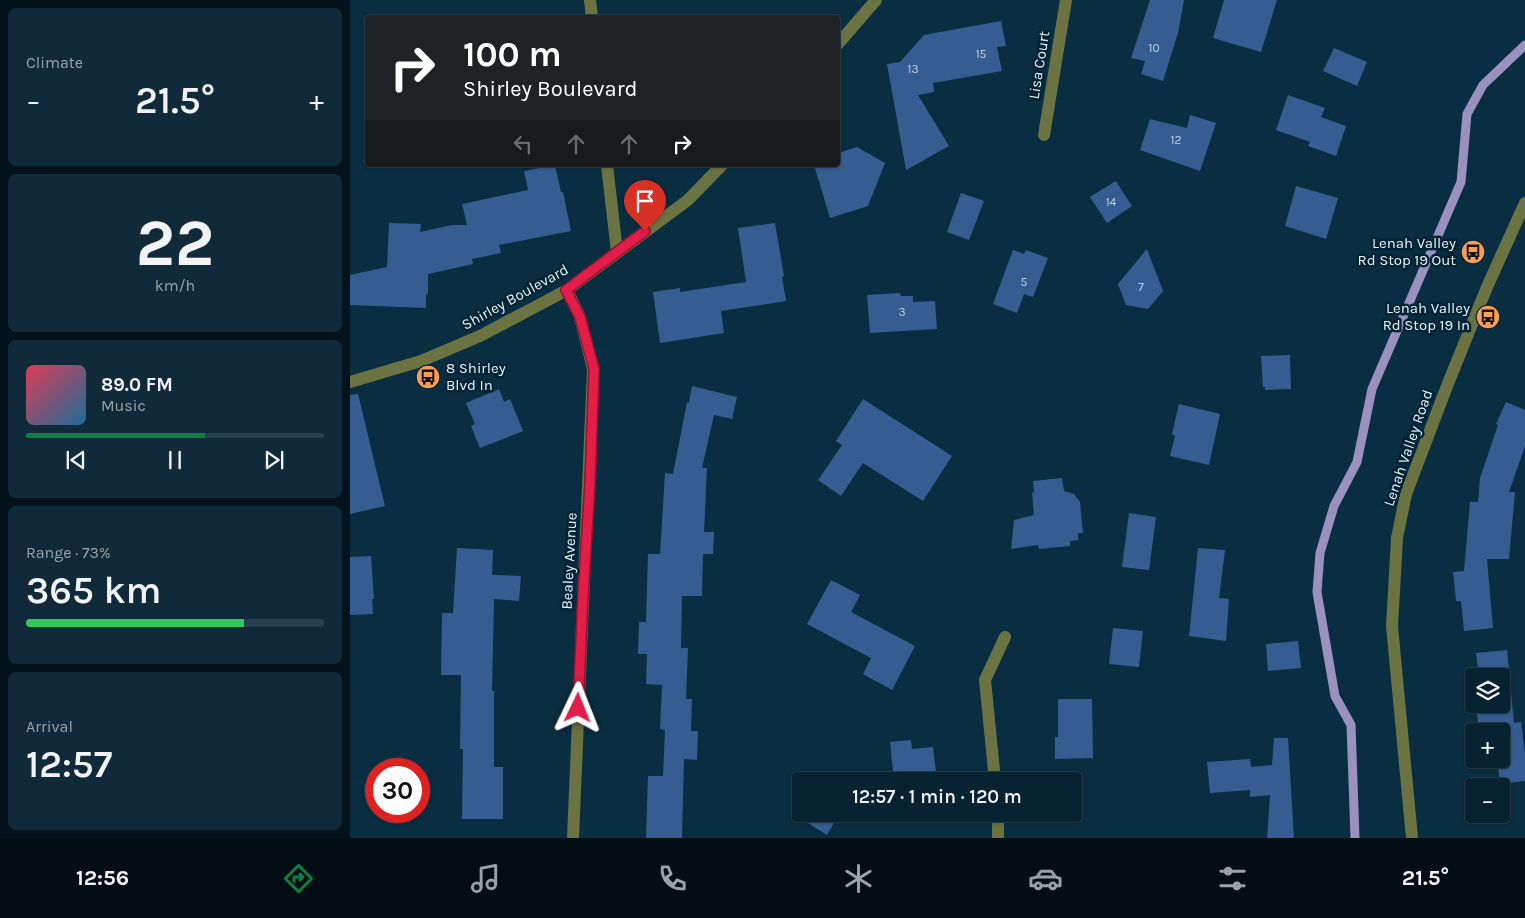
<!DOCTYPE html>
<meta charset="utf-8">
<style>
body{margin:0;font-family:Karla,sans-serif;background:#102a39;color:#f1f3f6;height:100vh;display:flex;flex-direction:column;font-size:19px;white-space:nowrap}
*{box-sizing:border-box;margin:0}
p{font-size:16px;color:#98a4ab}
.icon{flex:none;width:28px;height:28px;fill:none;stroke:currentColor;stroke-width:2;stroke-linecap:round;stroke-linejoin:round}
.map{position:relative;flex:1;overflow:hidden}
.sheet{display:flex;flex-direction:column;gap:8px;padding:8px;background:#04131b;width:350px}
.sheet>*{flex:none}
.guide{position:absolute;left:15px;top:15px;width:475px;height:152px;border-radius:5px;box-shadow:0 1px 4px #0004,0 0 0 1px #283f4d;background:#202124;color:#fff;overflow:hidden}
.controls{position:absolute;left:1115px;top:668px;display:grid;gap:10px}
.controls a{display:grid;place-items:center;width:45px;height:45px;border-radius:5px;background:#072231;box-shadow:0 1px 4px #0004,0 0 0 1px #283f4d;font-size:25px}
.speed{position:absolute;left:15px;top:758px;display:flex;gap:10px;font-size:25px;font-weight:700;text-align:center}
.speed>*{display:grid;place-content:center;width:65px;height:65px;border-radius:50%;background:#072231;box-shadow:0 1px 4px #0004,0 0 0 1px #283f4d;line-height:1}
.speed .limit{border:8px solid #d22;background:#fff;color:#111}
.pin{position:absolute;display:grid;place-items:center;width:42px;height:42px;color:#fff;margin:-51px -21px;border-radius:50% 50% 50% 0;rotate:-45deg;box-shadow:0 0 5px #0007}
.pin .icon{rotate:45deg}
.me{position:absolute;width:55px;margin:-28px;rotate:2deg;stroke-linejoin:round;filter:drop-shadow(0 0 4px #0008)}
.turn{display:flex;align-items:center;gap:18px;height:105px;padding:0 15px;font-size:22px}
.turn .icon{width:65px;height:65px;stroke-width:2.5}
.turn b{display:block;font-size:35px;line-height:42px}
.lanes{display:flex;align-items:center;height:48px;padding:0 15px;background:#0003;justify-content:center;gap:25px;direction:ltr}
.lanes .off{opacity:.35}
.big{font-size:38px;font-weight:600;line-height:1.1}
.sheet .tile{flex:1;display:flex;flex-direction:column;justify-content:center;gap:8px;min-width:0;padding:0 18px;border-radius:8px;background:#102a39}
.sheet .dial{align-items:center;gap:0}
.dial b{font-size:65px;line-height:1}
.song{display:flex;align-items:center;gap:15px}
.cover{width:60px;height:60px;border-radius:8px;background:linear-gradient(135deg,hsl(350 70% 55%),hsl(200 70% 35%))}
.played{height:5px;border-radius:2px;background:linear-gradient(90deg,#0b8043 60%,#283f4d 60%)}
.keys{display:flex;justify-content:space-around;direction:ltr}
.heat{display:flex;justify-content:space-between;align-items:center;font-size:28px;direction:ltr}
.charge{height:8px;border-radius:4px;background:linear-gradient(90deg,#34c759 73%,#283f4d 0)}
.trip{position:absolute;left:442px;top:772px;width:290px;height:50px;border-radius:5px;background:#072231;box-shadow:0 1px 4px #0004,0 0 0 1px #283f4d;font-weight:600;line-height:50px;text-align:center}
.menu{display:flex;height:80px;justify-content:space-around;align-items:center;background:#030e14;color:#98a4ab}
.menu .icon{width:35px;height:35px}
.menu .on{color:#0b8043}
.menu b{font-size:22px;color:#f1f3f6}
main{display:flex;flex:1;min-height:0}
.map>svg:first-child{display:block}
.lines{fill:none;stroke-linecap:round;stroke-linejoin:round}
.stream{stroke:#9a91be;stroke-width:9}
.building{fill:#365d91}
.street{stroke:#6c7343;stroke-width:12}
.route-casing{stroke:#92132f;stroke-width:12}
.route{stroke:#e11d48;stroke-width:9}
.labels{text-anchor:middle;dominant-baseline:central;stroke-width:5;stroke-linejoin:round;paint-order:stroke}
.number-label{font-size:12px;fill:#bed0e1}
.street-label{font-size:15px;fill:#ecf6fc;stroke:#002436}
.poi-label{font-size:15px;fill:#ecf6fc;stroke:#002436;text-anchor:end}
</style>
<main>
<section class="sheet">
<div class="tile"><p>Climate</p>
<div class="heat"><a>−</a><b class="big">21.5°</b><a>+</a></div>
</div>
<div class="tile dial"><b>22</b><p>km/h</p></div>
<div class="tile">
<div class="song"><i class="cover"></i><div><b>89.0 FM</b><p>Music</p></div></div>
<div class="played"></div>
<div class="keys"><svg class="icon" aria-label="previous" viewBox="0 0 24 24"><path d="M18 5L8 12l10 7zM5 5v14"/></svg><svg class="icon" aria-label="pause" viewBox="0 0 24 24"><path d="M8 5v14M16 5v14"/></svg><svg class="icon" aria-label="next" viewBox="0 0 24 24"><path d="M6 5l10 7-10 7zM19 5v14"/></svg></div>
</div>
<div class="tile"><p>Range · 73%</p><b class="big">365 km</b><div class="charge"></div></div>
<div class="tile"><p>Arrival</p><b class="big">12:57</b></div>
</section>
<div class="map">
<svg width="1175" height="838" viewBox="0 0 1175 838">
<rect width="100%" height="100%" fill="#092e41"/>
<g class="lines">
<path class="stream" d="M1005,838l-4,-113 -16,-29 -18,-104 3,-39 14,-47 23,-44 15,-73 89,-207 6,-68 16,-29 42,-40"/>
</g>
<path class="building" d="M800,0h34l-6,33 -15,48 -22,-7 4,-13 -14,-3z
M874,0h53l-16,52 -48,-14z
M651,21l5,25 -9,1 5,24 -69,12 1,9 -16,3 31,51 -43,24 -19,-106 13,-2 24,-27z
M984,48l33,14 -10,24 -34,-15z
M938,95l37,13 -4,9 25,9 -10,30 -28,-10 2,-4 -34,-12z
M840,115l26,8 -16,48 -60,-21 10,-31 37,9z
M507,147l28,16 -17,43 -38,12 -16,-53h24v-12z
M205,165l6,27h2l8,39 -72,14 2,8 -29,6 1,5 -45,10v21l-2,-1v14l-76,-3v-30l37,-8 2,-44 32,1 -1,8 32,-7h15l-5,-21 66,-14 -4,-19z
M766,181l16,25 -25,17 -17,-26z
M946,186l42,12 -12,41 -41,-13z
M611,193l23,8 -15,39 -22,-8z
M425,223l9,53 -2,1 4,24 -65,10 3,22 -64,10 -7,-51 27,-4v4l66,-10 -8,-54z
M797,249l16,42 -15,18 -22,-4 -8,-21z
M663,250l11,4 2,-4 22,8 -15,39 -9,-3 -7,19 -24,-9z
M550,293l1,3h12v6l22,-1 2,28 -67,4 -3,-38z
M940,355l1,34 -26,1v-3h-2l-2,-31z
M342,386l45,11 -5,22 -18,-4 -12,53h5l-3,64h10l-1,22h-10l-1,42h-20l-1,52h7l-2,51h6l-1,32h7l-1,29 -13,-1 -2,79h-36l2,-62h15l2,-46 -5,-1 2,-44 -16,-1 1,-30h-9l1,-32h7l2,-68h12l5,-81 8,1 14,-72 2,1z
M149,389l5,13 6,-3 13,32 -43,17 -9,-22 4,-2 -9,-21z
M8,394l27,112 -35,8v-119z
M513,399l89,57 -29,45 -60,-38 -22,33 -23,-16 24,-35 -6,-4z
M1156,402l19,8v36l-16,46h6l-6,67h-22l6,69 -29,3 -3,-30h-5l-3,-29 11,-1 6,-69h8l2,-24 18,-53 -2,-1z
M829,404l41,10 -11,51 -39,-9 5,-20 -3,-2z
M712,478l2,13 10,3 6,8 3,31h-5v7l-8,1v5l-31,3 -1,-4 -27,4 3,-29 20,-5 -2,-22 2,-1 -1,-11z
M779,513l27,4 -7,53 -27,-3z
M107,548l36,2 -1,25 29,1 -2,25 -25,-2 -2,92h2v76h9v52h-41l1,-70h-3l1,-74h-20l1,-62h11z
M848,548l27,2 -6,48 10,1 -3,42 -37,-5z
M21,556l3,43h-2l1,15 -23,1v-58z
M481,580l29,15 -9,17 64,34 -23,44 -29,-16 8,-16 -64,-34z
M763,628l30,3 -4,36 -30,-3z
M948,641l3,27 -33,3 -2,-27z
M1157,650l7,73 7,-1 4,32v27l-25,3 -2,-18 -16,1v-8h19v-28h-22l-3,-27h25v-28h-22l-3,-23z
M708,699h34l1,59 -38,1v-22h3z
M924,738h14l6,100h-27l3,-43 -20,2v-7l-40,3 -3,-31 43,-3 1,8 21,-2z
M561,740l1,9 21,-2 4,34h-43l-4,-39z
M463,814h26l-12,21 -19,-12z"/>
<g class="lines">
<path class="street" d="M240,0l2,18
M488,44l38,-44
M694,135l22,-135
M257,165l10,87
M217,290l13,27 13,52 -20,469
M0,382l71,-21 59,-25 87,-46 121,-90 34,-35
M645,781l-10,-101 20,-43
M648,814v24
M1062,838l-20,-212 5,-88 9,-44 41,-108 40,-99 38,-84"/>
</g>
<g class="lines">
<g class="route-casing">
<path id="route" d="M228,708l5,-113 7,-112 4,-114 -14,-52 -14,-27 79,-59"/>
</g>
<use href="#route" class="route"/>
</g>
<defs>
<g id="bus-disc" transform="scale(1.25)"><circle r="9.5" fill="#fc9d54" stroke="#002436"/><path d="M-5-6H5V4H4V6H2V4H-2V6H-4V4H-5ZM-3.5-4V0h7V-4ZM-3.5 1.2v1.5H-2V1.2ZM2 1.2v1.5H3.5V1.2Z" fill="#111"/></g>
</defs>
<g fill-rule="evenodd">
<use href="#bus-disc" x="1123" y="252"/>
<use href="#bus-disc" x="1138" y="317"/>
<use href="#bus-disc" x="78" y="377"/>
</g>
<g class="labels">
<g class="number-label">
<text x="804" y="48">10</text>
<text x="631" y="54">15</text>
<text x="563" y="69">13</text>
<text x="826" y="140">12</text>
<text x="761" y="202">14</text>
<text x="674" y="282">5</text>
<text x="791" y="287">7</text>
<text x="552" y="312">3</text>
</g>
<g class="street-label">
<text transform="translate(689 65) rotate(-81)">Lisa Court</text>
<text transform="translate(165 297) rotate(-29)">Shirley Boulevard</text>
<text transform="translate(1058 448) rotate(-71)">Lenah Valley Road</text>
<text transform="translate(219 561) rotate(-87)">Bealey Avenue</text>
</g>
<g class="poi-label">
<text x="1106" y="243">Lenah Valley<tspan x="1106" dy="17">Rd Stop 19 Out</tspan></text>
<text x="1120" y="308">Lenah Valley<tspan x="1120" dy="17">Rd Stop 19 In</tspan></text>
<text x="96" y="368" text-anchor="start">8 Shirley<tspan x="96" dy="17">Blvd In</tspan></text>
</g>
</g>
</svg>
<div class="controls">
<a><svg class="icon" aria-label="layers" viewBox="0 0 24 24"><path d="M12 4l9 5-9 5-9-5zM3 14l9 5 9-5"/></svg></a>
<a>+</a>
<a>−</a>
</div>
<div class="speed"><div class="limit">30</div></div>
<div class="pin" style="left:295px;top:231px;background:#d93025"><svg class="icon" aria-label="arrive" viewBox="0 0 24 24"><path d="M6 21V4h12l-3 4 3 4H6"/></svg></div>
<svg class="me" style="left:228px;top:708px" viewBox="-20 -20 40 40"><path d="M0-17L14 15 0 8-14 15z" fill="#e11d48" stroke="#fff" stroke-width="4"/></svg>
<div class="trip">12:57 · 1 min · 120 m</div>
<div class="guide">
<div class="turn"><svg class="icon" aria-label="right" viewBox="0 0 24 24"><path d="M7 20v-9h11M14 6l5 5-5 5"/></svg><div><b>100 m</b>Shirley Boulevard</div></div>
<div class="lanes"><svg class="icon off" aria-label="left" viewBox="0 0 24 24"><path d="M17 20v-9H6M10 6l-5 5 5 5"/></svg><svg class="icon off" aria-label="ahead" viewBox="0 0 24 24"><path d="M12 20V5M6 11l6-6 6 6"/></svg><svg class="icon off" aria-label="ahead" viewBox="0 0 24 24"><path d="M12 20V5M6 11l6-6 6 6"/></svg><svg class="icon" aria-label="right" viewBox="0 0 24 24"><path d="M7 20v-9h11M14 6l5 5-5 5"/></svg></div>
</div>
</div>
</main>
<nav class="menu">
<b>12:56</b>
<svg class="icon on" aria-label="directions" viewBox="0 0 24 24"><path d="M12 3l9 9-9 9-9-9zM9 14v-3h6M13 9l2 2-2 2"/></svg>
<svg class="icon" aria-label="music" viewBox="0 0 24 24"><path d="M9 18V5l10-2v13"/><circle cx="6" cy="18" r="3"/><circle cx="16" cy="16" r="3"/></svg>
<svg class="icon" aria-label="phone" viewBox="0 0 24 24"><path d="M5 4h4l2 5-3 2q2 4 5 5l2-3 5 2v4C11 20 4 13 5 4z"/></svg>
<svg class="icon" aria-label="climate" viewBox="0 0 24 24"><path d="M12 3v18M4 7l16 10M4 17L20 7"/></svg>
<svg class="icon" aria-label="car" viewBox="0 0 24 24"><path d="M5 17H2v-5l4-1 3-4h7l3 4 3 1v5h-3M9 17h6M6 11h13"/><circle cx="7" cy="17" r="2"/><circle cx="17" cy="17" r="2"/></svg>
<svg class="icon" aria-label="filters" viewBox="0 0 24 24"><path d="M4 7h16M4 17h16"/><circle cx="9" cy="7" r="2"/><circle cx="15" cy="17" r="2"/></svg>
<b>21.5°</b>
</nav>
